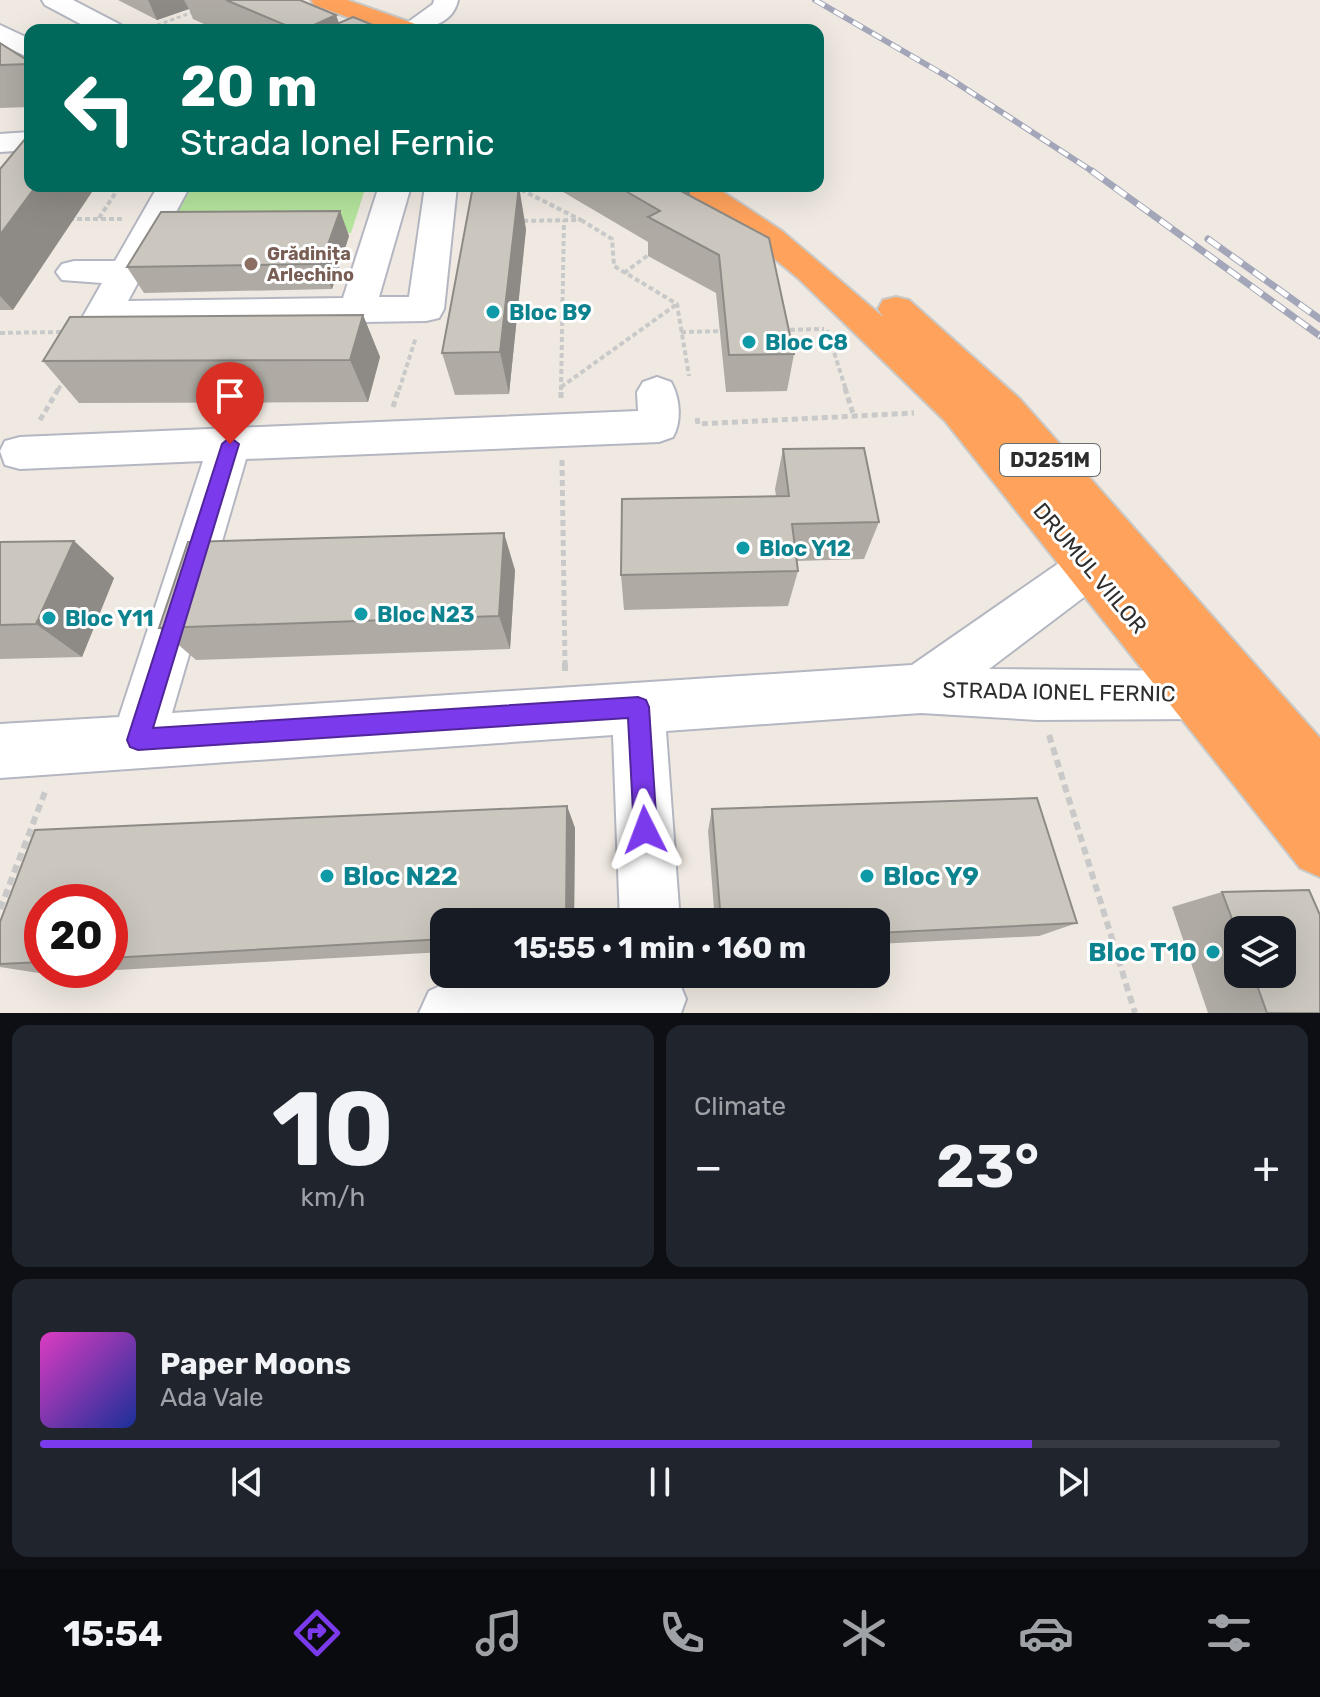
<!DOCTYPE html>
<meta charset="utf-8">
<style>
body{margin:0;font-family:Rubik,sans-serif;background:#20242c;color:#f1f3f6;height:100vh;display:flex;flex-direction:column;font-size:30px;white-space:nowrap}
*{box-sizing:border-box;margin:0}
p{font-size:26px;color:#9ea1a6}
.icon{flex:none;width:44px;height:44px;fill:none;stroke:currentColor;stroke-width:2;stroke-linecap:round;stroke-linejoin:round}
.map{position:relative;height:1013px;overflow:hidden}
.details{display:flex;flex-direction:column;gap:12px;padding:12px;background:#0d0f14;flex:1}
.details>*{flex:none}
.banner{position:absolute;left:24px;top:24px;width:800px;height:168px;border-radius:16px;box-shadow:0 8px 32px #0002;background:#00695c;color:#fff;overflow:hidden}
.buttons{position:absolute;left:1224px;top:916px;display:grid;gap:16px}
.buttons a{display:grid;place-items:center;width:72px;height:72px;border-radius:16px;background:#171b24;box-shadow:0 8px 32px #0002;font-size:40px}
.speed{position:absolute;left:24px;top:884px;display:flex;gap:16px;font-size:40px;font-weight:700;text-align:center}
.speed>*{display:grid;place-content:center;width:104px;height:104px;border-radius:50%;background:#171b24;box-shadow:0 8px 32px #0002;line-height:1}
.speed .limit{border:12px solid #d22;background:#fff;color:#111}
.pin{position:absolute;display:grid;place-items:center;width:68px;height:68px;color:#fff;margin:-82px -34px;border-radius:50% 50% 50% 0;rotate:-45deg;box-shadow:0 0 8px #0007}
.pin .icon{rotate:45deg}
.me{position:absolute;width:88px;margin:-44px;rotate:357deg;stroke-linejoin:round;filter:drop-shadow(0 0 6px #0008)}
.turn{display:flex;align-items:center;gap:28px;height:168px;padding:0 24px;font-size:36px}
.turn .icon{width:104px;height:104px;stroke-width:2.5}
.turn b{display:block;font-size:56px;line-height:68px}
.big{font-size:60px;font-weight:700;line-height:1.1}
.details .tile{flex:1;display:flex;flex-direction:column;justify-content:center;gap:12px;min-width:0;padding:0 28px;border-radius:16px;background:#20242c}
.details .dial{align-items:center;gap:0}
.dial b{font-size:104px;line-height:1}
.song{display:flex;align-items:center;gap:24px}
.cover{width:96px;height:96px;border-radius:12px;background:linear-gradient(135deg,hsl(310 70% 55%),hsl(230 70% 35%))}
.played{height:8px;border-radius:4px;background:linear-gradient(90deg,#7c3aed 80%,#363941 80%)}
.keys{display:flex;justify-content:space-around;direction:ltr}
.heat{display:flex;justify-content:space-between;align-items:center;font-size:44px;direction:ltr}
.details .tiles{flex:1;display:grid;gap:12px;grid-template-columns:1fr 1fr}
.tile:last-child{grid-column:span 2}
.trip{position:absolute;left:430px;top:908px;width:460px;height:80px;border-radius:16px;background:#171b24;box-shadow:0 8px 32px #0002;font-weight:700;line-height:80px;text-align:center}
.tabs{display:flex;height:128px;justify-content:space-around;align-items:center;background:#090b0e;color:#9ea1a6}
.tabs .icon{width:56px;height:56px}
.tabs .current{color:#7c3aed}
.tabs b{font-size:36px;color:#f1f3f6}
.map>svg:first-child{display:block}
.green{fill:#b6e59e}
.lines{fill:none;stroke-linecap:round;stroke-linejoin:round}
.minor-casing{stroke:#b4b7c1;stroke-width:4}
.highway-casing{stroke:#c9c9c9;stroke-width:4}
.path-far3{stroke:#c9c9c9;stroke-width:3;stroke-dasharray:4 3;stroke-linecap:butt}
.path-far2{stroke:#c9c9c9;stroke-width:4;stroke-dasharray:5 3;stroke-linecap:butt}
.path-far1{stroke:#c9c9c9;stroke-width:5;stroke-dasharray:6 4;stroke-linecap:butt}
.path{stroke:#c9c9c9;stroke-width:6;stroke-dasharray:8 5;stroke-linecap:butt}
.minor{fill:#fff;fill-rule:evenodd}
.highway{fill:#ffa35c;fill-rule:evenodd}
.rail-far1-casing{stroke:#a3a6b8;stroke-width:6}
.rail-casing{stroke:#a3a6b8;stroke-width:7}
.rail-far1{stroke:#fff;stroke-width:4;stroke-dasharray:11;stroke-linecap:butt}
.rail{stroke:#fff;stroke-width:5;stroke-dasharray:14;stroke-linecap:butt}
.wall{fill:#afaba4;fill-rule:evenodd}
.shaded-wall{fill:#8e8b86}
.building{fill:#cbc7bf;stroke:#8e8b86;stroke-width:2}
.route{fill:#7c3aed;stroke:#51269a;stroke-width:2}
.education-dot{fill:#8d6e63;stroke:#fff;stroke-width:3}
.culture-dot{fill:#0f9aa8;stroke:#fff;stroke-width:3}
.labels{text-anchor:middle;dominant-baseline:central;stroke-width:6;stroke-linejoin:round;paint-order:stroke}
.far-education-label{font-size:18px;font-weight:bold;fill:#785e54;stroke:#fff;text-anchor:start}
.shield{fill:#fff;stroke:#6d6d6d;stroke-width:2}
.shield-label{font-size:20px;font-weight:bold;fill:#2e2e2e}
.culture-label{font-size:22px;font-weight:bold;fill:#0d838f;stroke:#fff;text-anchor:start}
.street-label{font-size:22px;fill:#2e2e2e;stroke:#fff}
.near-culture-label{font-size:26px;font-weight:bold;fill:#0d838f;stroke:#fff;text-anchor:start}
</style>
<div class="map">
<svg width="1320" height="1013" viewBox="0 0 1320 1013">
<rect width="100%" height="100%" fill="#efe9e1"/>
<path class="green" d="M188,186h178l-15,47 -189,1z"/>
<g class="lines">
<g class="minor-casing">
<path id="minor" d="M42,0h31l48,25 4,5h-33l-47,-25z
M434,0h24c-6,28 -38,30 -61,30l36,-26z
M0,25l30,14v19l-30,-14z
M30,132v18l-30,2v-18z
M158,186h32l-62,115 215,-3 36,-112h32l-32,111h30l16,-111h32l-13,123 -5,9 -13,3 -311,5 -9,15 -13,4 -13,-4 -6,-9 28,-49 -40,-3 -6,-8 6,-8 12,-3h41z
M657,377l14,5c9,16 11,39 2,55l-14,5 -413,17 -74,254 740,-48 160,-111 16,-6 16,6 7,14 -7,14 -115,87 208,2 18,7 8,17 -8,17 -18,7 -160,1 -116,-7 -255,18 14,191h-60l-7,-187 -613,43v-54l119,-7 84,-256 -183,8 -15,-4 -5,-14 5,-10 15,-4 618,-26 -1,-19 6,-10z
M559,974h112l6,3 9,22 -5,14h-262l10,-22 22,-10z"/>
</g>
<g class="highway-casing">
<path id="highway" d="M311,0h36l71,25 4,5h-38l-70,-25z
M677,186h37l68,45 101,86 -5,-8 5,-9 13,-3 13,3 111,99 300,339v139l-20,-9 -355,-447 -146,-142 -41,-34 -76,-52z"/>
</g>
<path class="path-far3" d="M144,30l49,-18"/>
<path class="path-far2" d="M514,186l67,34 -63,1
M99,218l21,-32
M69,219h54
M581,220l31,19 2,27 63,38 12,72
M624,273l27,-20
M782,330l42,-1
M827,330l19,60
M681,332l43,-1
M0,333l63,-1
M561,387l116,-83
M58,390l8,-13
M399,390l17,-53
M561,390l3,-170"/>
<path class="path-far1" d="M845,388l9,29
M561,398v-10
M393,407l6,-19
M697,418l1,6 216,-11
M40,420l19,-32
M562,460l3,205"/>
<path class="path" d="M565,663v11
M1049,735l86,278
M0,909l45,-117"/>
<use href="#minor" class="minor"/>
<use href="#highway" class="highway"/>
<g class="rail-far1-casing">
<path id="rail-far1" d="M815,0l131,76 149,97"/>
</g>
<g class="rail-casing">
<path id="rail" d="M1092,171l228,165
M1208,239l112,80"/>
</g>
<use href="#rail-far1" class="rail-far1"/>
<use href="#rail" class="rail"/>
</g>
<path class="wall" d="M118,0h182l36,15 3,8 46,7h-168l-24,-11 -4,-10 -32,11z
M0,43l30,19v45l-30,1z
M0,169l13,141h-13z
M553,186h137v10l104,158 -7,37 -61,1 -10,-99 -68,-37v-14z
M340,211l9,25 -17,53 -188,4 -17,-26z
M526,229l-17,165 -54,1 -13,-42z
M363,315l17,42 -12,45 -289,1 -36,-42z
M783,449l96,73 -15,37 -68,2 2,10 -10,35 -164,4 -3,-35 155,-79 -1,-7z
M74,541l40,37 -32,79 -82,2v-117z
M515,570l-5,79 -314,11 -37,-32z
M567,806l8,22 -1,94h-130v30l-399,22 -45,-7v-45l35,-92zM42,902h68v68h-68z
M712,809l365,114 -38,13 -163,8v-22h-161l-7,-91z
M1222,892l98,121h-112l-36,-106zM1238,930l44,44h-44z"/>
<path class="shaded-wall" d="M148,0h36l5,9 -32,11z
M336,15l5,15h-38z
M36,186h60l-83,124 -13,-14v-61z
M519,186l7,43 -17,165 -9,-42z
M687,186h3l-1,37 -10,-33z
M340,211l9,25 -17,53 -11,-25z
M363,315l17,42 -12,45 -18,-42z
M504,533l11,37 -5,79 -11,-33z
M74,541l40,37 -32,79 -46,-33z
M567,806l8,22 -1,94h-8z"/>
<path class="building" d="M226,0h74l36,15 -33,15h-6z
M353,17l32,13h-62z
M0,43l30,19v2l-30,1z
M30,133v53h6l-36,49v-66z
M473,186h46l-19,166 -58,1z
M617,186h70l-8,4 90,48 25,116 -65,1 -10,-100 -71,-38 12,-6z
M340,211l-19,53 -194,3 34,-55z
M363,315l-13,45 -307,1 27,-44z
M864,448l15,74 -87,2 6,47 -177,4 1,-76 167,-3 -6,-47z
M504,533l-5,83 -340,12 29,-86z
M74,541l-38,83 -36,1v-83z
M1037,798l40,125 -201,10v-11h-155l-9,-113z
M567,806l-1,116h-122v17l-334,19v-56h-68v60l-42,2v-42l35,-92z
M1309,890l11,25v98h-53l-14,-39h29v-44h-44v5l-16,-43z"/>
<path class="route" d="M230,437l9,7 -86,284 485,-31 8,3 3,7 8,123 -4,8 -8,4 -8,-4 -3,-8 -6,-112 -490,32 -8,-3 -3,-7 95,-296z"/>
<circle class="education-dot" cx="251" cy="264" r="8"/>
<g class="culture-dot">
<circle cx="493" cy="312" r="8"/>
<circle cx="749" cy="342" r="8"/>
<circle cx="743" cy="548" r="8"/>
<circle cx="361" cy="614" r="8"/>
<circle cx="49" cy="618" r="8"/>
<circle cx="327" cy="876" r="8"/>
<circle cx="867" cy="876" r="8"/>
<circle cx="1213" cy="952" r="8"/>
</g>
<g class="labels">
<g class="far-education-label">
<text x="267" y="254">Grădinița<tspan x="267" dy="21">Arlechino</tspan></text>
</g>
<rect class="shield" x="1000" y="444" width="100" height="32" rx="6"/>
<g class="shield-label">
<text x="1050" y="460">DJ251M</text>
</g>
<g class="culture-label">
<text x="509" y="312">Bloc B9</text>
<text x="765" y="342">Bloc C8</text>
<text x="759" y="548">Bloc Y12</text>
<text x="377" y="614">Bloc N23</text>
<text x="65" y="618">Bloc Y11</text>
</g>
<g class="street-label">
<text transform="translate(1090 568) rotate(50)">DRUMUL VIILOR</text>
<text transform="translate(1059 692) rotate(1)">STRADA IONEL FERNIC</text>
</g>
<g class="near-culture-label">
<text x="343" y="876">Bloc N22</text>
<text x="883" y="876">Bloc Y9</text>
<text x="1197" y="952" text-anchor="end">Bloc T10</text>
</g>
</g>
</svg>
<div class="buttons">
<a><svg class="icon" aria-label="layers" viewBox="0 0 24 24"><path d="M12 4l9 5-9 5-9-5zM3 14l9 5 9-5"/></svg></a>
</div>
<div class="speed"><div class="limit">20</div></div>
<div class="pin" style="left:230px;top:444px;background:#d93025"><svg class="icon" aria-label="arrive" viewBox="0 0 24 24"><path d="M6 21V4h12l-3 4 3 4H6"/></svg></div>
<svg class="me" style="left:645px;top:830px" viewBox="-20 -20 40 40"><path d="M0-17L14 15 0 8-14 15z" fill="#7c3aed" stroke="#fff" stroke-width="4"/></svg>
<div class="trip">15:55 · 1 min · 160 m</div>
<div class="banner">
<div class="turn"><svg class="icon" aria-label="left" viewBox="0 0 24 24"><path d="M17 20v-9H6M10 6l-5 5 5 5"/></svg><div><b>20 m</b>Strada Ionel Fernic</div></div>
</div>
</div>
<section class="details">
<div class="tiles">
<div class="tile dial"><b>10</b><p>km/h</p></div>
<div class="tile"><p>Climate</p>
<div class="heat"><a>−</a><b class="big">23°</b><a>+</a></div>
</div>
<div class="tile">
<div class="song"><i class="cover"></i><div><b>Paper Moons</b><p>Ada Vale</p></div></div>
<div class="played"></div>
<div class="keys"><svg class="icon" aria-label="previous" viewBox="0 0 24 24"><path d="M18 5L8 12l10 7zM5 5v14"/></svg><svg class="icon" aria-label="pause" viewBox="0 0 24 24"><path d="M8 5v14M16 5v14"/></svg><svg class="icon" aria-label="next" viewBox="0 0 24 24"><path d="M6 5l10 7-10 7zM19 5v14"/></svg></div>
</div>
</div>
</section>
<nav class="tabs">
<b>15:54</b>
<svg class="icon current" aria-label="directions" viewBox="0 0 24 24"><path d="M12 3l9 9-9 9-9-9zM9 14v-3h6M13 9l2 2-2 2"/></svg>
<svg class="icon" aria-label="music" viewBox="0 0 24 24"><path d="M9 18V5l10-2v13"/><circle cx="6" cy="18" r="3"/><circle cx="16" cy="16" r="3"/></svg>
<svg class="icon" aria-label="phone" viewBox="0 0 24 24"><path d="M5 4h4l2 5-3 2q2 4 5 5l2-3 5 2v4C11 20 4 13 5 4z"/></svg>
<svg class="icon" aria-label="climate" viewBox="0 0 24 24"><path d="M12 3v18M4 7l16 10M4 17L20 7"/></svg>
<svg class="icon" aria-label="car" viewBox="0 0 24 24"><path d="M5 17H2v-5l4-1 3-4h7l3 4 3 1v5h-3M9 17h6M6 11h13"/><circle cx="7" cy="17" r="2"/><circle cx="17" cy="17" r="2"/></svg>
<svg class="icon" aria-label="filters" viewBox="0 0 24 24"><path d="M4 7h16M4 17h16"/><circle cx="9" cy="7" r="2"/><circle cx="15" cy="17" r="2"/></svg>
</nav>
